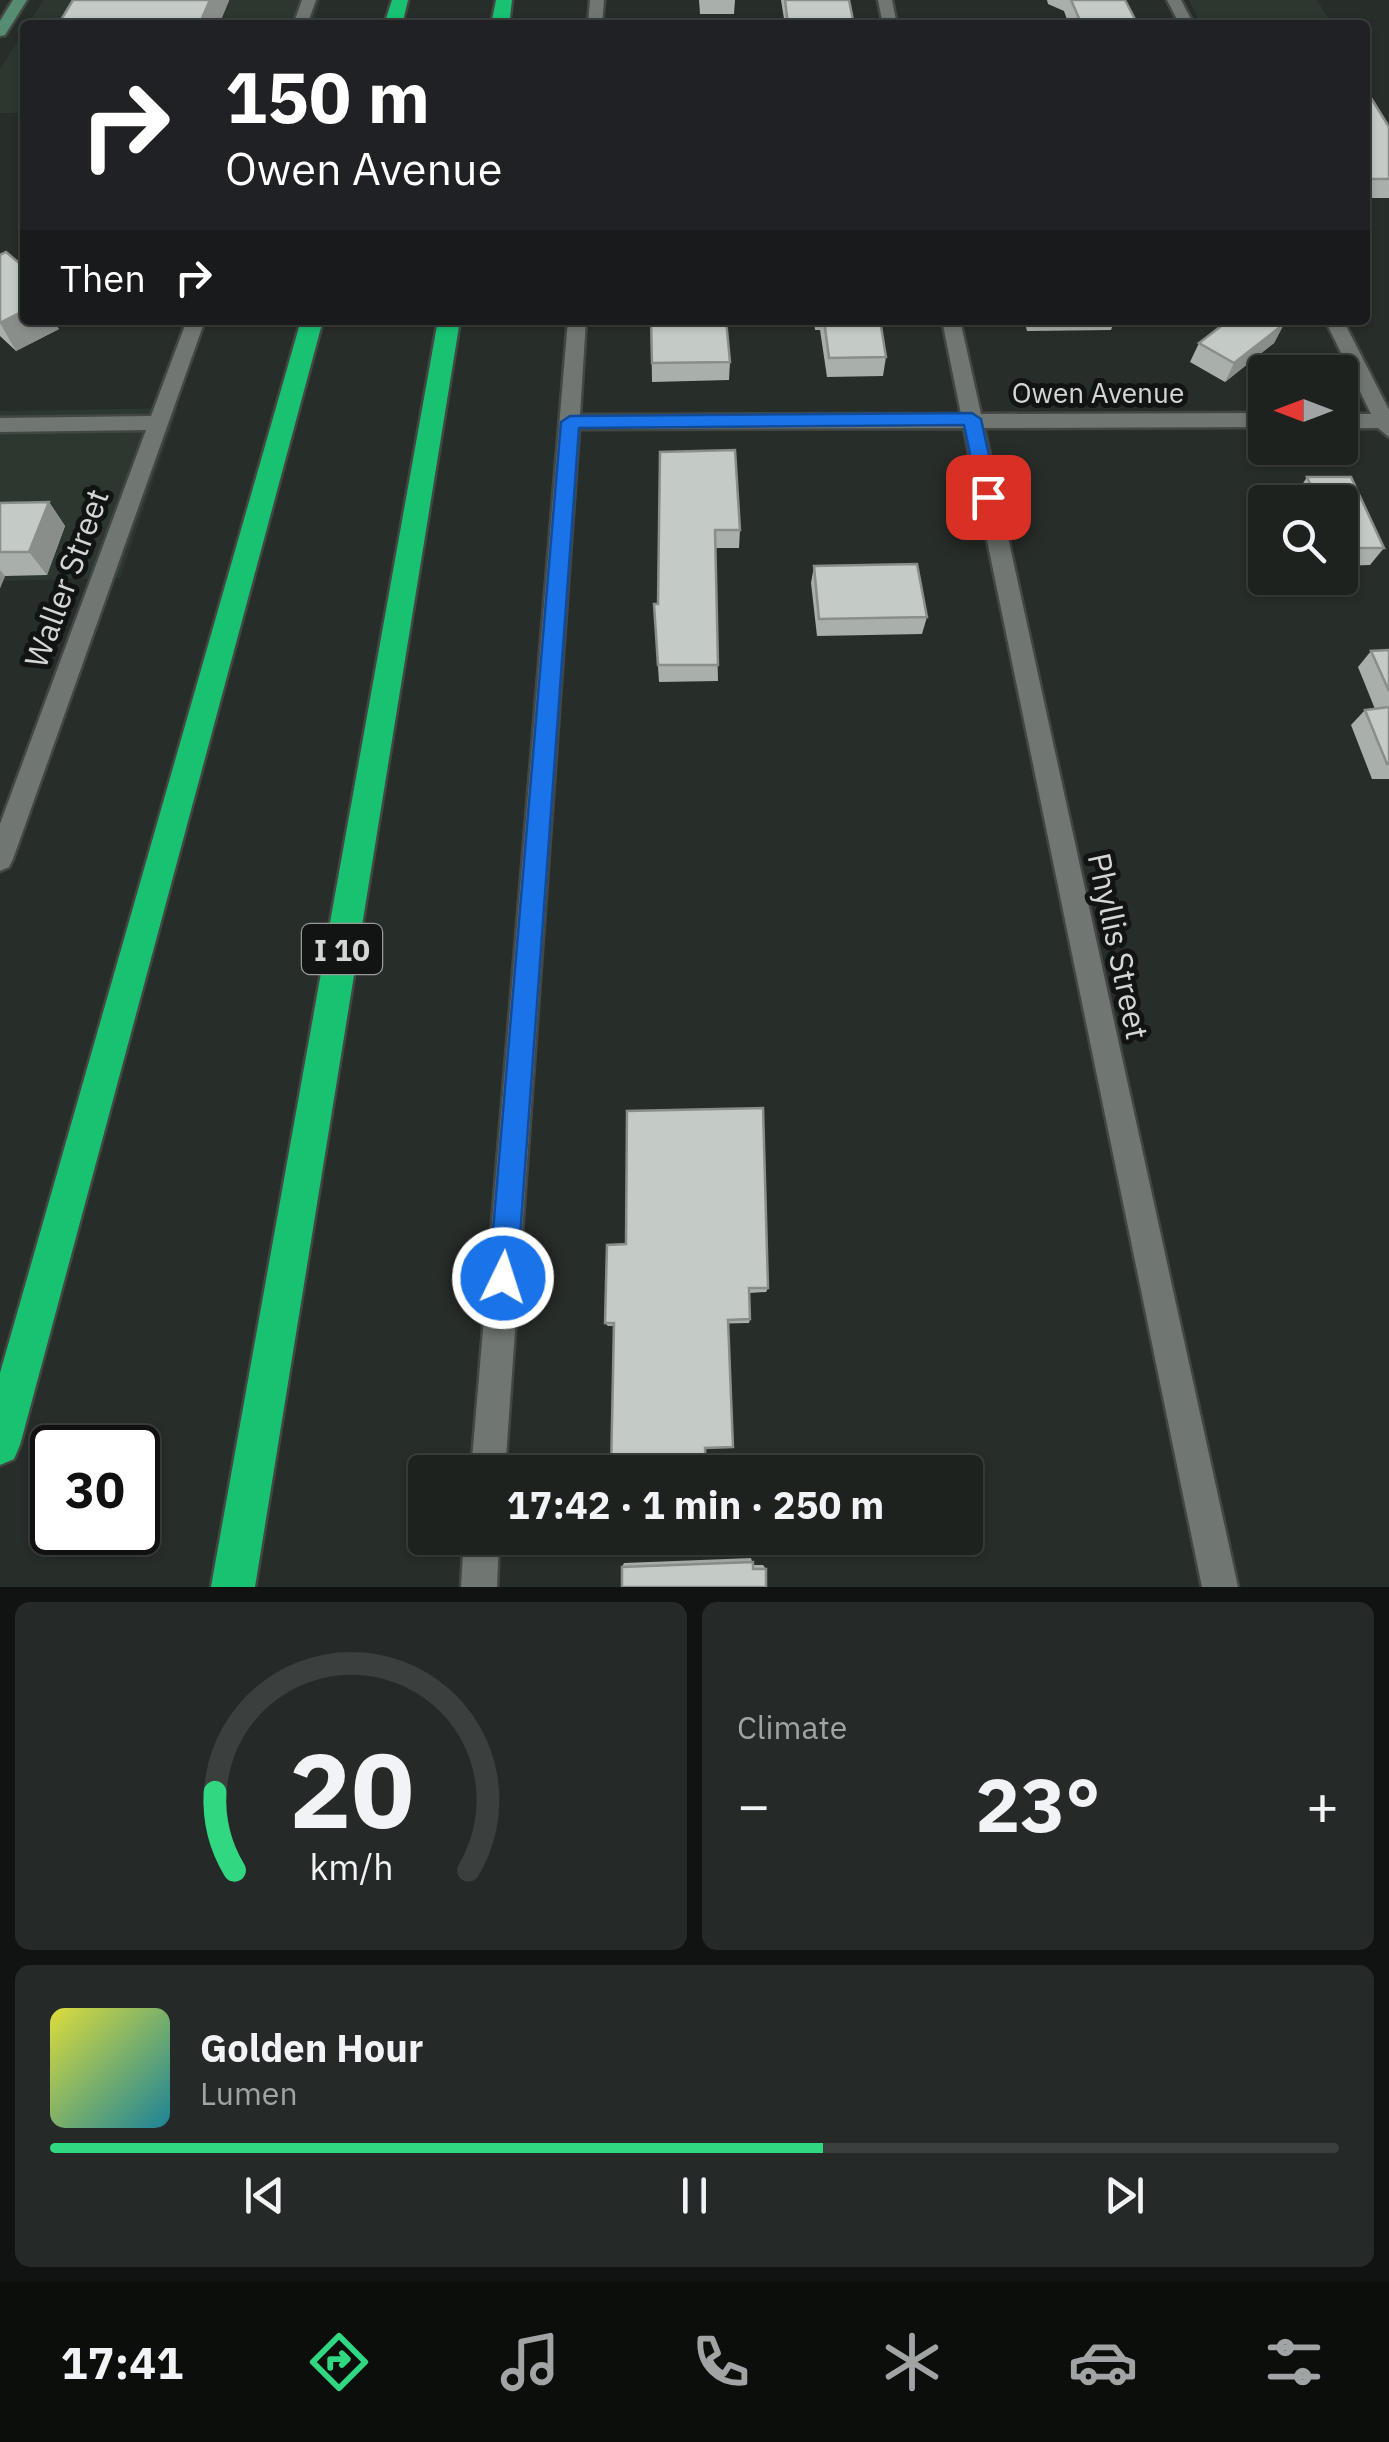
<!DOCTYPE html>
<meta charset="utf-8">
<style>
body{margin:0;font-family:"IBM Plex Sans",sans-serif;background:#252a28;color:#f1f3f6;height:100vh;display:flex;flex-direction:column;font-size:38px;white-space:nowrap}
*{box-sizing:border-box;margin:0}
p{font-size:32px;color:#a0a4a4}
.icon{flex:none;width:55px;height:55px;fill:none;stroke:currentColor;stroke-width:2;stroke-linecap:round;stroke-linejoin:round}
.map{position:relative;height:1587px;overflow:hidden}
.side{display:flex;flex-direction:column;gap:15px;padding:15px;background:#101311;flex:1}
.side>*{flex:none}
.top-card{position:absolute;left:20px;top:20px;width:1350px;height:305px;border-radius:10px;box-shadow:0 2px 8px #0004,0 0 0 2px #3b3f3d;background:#202124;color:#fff;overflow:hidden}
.needle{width:65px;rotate:270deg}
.fabs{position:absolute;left:1248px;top:355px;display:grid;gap:20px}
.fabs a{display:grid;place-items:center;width:110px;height:110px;border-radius:10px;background:#1d221f;box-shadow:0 2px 8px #0004,0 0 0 2px #3b3f3d;font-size:50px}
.speed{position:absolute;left:30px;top:1425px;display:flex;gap:20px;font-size:50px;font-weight:700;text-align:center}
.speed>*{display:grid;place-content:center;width:130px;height:130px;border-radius:50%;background:#1d221f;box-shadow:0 2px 8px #0004,0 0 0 2px #3b3f3d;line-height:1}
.speed .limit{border:5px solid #111;border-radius:15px;background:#fff;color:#111}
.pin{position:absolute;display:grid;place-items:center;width:85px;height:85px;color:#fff;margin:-42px;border-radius:20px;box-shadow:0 5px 15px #0006}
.me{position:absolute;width:110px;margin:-55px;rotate:4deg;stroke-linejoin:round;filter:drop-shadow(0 0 8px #0008)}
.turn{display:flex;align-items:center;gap:35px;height:210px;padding:0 40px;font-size:45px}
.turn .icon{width:130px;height:130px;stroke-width:2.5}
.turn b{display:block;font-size:70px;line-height:85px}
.then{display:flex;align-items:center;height:95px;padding:0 40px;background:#0003;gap:20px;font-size:38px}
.big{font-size:75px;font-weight:700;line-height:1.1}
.side .tile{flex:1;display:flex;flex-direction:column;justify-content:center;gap:15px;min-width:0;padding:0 35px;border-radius:15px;background:#252a28}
.side .dial{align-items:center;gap:0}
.dial svg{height:260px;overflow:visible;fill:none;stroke:#3b3f3d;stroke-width:7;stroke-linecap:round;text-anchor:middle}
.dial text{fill:#f1f3f6;stroke:none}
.song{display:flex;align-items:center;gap:30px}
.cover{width:120px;height:120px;border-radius:15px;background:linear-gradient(135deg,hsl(60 70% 55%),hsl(190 70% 35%))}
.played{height:10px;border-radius:5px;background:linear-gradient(90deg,#31d882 60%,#3b3f3d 60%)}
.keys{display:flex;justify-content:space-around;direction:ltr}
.heat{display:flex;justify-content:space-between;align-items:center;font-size:55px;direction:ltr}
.side .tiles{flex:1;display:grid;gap:15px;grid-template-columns:1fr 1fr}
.tile:last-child{grid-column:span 2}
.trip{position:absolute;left:408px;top:1455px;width:575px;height:100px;border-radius:10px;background:#1d221f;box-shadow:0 2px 8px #0004,0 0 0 2px #3b3f3d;font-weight:700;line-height:100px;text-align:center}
.tabs{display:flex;height:160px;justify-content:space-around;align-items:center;background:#0c0e0c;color:#a0a4a4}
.tabs .icon{width:70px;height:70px}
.tabs .selected{color:#31d882}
.tabs b{font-size:45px;color:#f1f3f6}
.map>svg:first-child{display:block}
.built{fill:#2b372f}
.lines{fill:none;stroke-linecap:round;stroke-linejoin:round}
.street-casing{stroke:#434744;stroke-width:5}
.secondary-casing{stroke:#434744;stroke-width:5}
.highway-casing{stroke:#434744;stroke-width:5}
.street{fill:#707672;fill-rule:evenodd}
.secondary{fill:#568d72;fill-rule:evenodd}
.highway{fill:#18c271;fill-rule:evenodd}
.wall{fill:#a9afaa}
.shaded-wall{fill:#898e8b}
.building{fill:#c4cbc6;stroke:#898e8b;stroke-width:2.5}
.route{fill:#1a73e8;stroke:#114b97;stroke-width:2.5}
.labels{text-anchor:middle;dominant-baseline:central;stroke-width:10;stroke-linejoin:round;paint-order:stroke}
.far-street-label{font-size:28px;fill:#d3d7d4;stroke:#121413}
.shield{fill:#121413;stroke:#999c9a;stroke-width:2.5}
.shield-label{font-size:30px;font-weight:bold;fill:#d3d7d4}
.street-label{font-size:32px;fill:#d3d7d4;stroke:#121413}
</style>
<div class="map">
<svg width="1389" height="1587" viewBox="0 0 1389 1587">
<rect width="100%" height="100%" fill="#272d29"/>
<path class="built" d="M43,0h278l-8,25h-285z
M1189,0h128l14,23 -130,1z
M25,29v84h-25v-44z
M178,408l-58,170 -120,3v-170z"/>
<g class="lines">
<g class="street-casing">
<path id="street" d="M302,0h14l-9,25h-14z
M590,0h14l-2,25h-14z
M878,0h14l5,25h-14z
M1167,0h14l13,25h-14z
M187,320h18l-192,539 -4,8 -9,4v-47l146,-394 -146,2v-14l151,-2z
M568,320h18l-6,95 381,-1 -19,-94h18l21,94 284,-1v14l-281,1 254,1159h-36l-238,-1159 -385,1 -74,1043h-34z
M1325,320h18l46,90v27l-11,-9h-38v-14h31z
M464,1538h35l-2,49h-36z"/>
</g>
<g class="secondary-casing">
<path id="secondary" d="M13,0h14l-22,35 -5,1v-15z"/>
</g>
<g class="highway-casing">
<path id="highway" d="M392,0h16l-6,25h-18z
M496,0h16l-3,25h-18z
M301,320h22l-303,1125 -6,14 -14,6v-92z
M438,320h22l-205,1267h-44z"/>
</g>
<use href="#street" class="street"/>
<use href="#secondary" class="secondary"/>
<use href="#highway" class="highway"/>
</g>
<path class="wall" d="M699,0h36l-1,14h-34z
M781,0h68l5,25h-69z
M1047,0h78l13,25h-69l-5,-14 -16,-7z
M1365,93l24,34v71h-24z
M0,255l25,65 34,9 -43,22 -16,-15z
M651,320l79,42 -1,18 -77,2z
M814,320h66l6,37 -3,19 -56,1 -7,-47h-5z
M1024,320h91l-4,10 -84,1z
M1284,324l-10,19 -49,39 -35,-20 9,-19z
M660,452l80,78 -1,18h-24l3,133 -59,1 -5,-78h4z
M1307,477h44l33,71 -14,17 -30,1v-64h-42l-3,-6z
M49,502l16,24 -18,49 -42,1 -5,12v-85z
M814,566l113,51 -5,17 -105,2 -6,-53z
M1389,650v129h-17l-21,-54 14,-15 10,-1 -17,-42 13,-16z
M626,1244l142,44 -2,4 -17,1 1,26 -1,4 -141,3 -3,-3z
M751,1558l2,7h10l3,4 -144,-2 2,-4z"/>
<path class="shaded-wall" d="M210,0h19v1l-10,24h-20z
M25,310v10h28l6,9 -43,22 -16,-28z
M1284,324l-10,19 -49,39 9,-19z
M49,502l16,24 -18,49 -18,-23z
M0,570l5,6 -5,12z"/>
<path class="building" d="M73,0h137l-11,25h-141z
M785,0h64l5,25h-66z
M1071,0h54l13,25h-56z
M1365,93h3l21,34v52h-24z
M6,252l19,16v13l-3,2 3,3v24l-25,13v-68z
M651,320h75l4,42 -78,1z
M824,320h56l6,37 -57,1z
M1229,320h46l9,4 -50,39 -35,-20z
M735,450l5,80h-25l3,135h-60l-4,-61h4l2,-152z
M1307,477h44l33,71h-44v-46h-22z
M49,502l-20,50h-29v-49z
M917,564l10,53 -108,2 -5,-53z
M1389,650v41l-18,-40z
M1389,707v57h-2l-22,-54z
M763,1108l5,180h-19l1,31 -22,1 5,127 -28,1 1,24h-95l3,-149h-9l2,-78 19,-1 1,-133z
M753,1562v7h13v18h-144v-20z"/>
<path class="route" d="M972,413l9,6 17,78 -10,7 -9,-7 -15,-72 -385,3 -62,850 -4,10 -10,4 -10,-4 -4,-10 72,-856 9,-6z"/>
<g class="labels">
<g class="far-street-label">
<text x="1098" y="392">Owen Avenue</text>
</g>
<rect class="shield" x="302" y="924" width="80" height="50" rx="8"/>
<g class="shield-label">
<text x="342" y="949">I 10</text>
</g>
<g class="street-label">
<text transform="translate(66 578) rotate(-70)">Waller Street</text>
<text transform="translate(1119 946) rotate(78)">Phyllis Street</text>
</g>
</g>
</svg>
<div class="fabs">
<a><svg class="needle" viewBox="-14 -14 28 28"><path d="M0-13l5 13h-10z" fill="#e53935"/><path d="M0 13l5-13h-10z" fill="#a0a4a4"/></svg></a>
<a><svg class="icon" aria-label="search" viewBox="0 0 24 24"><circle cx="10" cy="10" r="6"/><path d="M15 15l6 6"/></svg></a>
</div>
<div class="speed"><div class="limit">30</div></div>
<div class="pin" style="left:988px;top:497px;background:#d93025"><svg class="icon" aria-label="arrive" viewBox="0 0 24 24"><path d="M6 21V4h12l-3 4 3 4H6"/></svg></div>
<svg class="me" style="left:503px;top:1278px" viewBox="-20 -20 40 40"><circle r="17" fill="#1a73e8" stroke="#fff" stroke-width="3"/><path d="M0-11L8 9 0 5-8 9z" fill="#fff"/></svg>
<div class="trip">17:42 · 1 min · 250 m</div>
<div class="top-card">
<div class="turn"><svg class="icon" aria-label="right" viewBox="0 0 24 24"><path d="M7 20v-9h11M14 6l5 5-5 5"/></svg><div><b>150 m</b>Owen Avenue</div></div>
<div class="then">Then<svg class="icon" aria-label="right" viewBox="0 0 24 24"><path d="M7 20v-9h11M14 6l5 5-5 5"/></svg></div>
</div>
</div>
<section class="side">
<div class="tiles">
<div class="tile dial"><svg viewBox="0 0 100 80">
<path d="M14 69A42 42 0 1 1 86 69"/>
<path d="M14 69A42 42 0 0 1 8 45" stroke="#31d882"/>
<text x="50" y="56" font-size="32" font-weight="700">20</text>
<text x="50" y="72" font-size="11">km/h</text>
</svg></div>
<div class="tile"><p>Climate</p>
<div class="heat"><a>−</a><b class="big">23°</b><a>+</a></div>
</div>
<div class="tile">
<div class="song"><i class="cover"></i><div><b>Golden Hour</b><p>Lumen</p></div></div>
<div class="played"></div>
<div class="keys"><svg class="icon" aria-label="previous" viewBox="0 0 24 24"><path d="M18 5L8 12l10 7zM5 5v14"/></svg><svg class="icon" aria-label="pause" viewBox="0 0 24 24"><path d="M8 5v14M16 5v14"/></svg><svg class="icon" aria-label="next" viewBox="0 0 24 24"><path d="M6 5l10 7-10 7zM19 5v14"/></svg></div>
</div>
</div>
</section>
<nav class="tabs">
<b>17:41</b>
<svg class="icon selected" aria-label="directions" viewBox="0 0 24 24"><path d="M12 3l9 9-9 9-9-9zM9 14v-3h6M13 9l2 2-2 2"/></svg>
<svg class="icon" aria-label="music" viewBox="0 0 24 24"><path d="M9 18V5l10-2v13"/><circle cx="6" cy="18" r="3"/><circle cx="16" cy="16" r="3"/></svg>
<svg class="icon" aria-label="phone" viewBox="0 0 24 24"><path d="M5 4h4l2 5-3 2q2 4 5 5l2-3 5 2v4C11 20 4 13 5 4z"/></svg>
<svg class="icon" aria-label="climate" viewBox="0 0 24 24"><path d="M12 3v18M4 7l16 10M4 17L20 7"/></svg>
<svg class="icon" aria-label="car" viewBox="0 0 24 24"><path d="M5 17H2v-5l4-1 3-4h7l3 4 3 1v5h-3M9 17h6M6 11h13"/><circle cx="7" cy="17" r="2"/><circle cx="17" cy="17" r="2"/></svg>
<svg class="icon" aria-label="filters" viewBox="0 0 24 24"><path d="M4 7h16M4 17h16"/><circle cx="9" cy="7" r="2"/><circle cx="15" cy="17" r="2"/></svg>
</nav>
